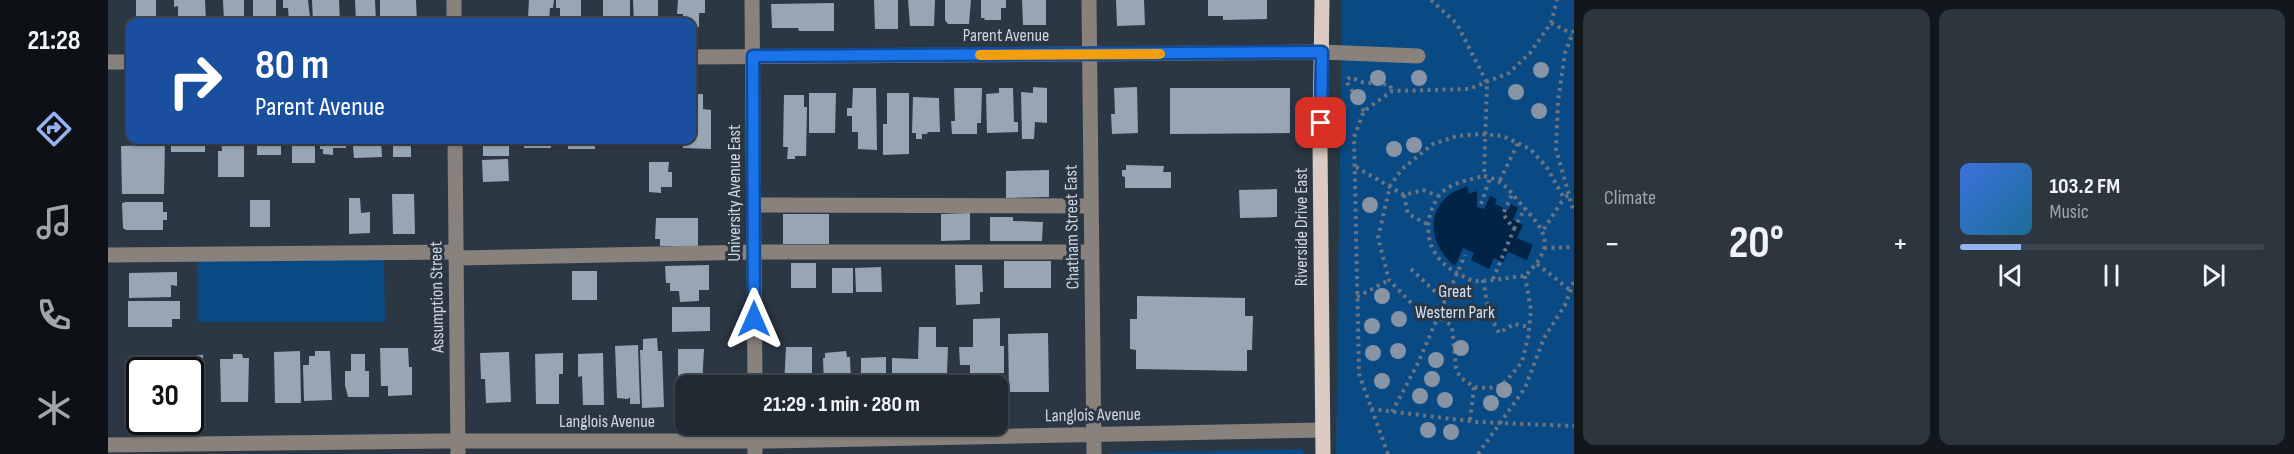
<!DOCTYPE html>
<meta charset="utf-8">
<style>
body{margin:0;font-family:"Sofia Sans Condensed",sans-serif;background:#2d353f;color:#f1f3f6;height:100vh;display:flex;flex-direction:column;font-size:22px;white-space:nowrap}
*{box-sizing:border-box;margin:0}
p{font-size:20px;color:#a2a6ac}
.icon{flex:none;width:33px;height:33px;fill:none;stroke:currentColor;stroke-width:2;stroke-linecap:round;stroke-linejoin:round}
.map{position:relative;flex:1;overflow:hidden}
.side{display:flex;flex-direction:column;gap:9px;padding:9px;background:#12171c;width:720px}
.side>*{flex:none}
.top-card{position:absolute;left:18px;top:18px;width:570px;height:126px;border-radius:12px;box-shadow:0 2px 4px #0004,0 0 0 2px #3e454e;background:#1a4fa0;color:#fff;overflow:hidden}
.speed{position:absolute;left:18px;top:357px;display:flex;gap:12px;font-size:30px;font-weight:700;text-align:center}
.speed>*{display:grid;place-content:center;width:78px;height:78px;border-radius:50%;background:#212933;box-shadow:0 2px 4px #0004,0 0 0 2px #3e454e;line-height:1}
.speed .limit{border:3px solid #111;border-radius:9px;background:#fff;color:#111}
.pin{position:absolute;display:grid;place-items:center;width:51px;height:51px;color:#fff;margin:-26px;border-radius:12px;box-shadow:0 3px 9px #0006}
.me{position:absolute;width:66px;margin:-33px;rotate:0deg;stroke-linejoin:round;filter:drop-shadow(0 0 4px #0008)}
.turn{display:flex;align-items:center;gap:21px;height:126px;padding:0 30px;font-size:27px}
.turn .icon{width:78px;height:78px;stroke-width:2.5}
.turn b{display:block;font-size:42px;line-height:51px}
.big{font-size:45px;font-weight:700;line-height:1.1}
.side .tile{flex:1;display:flex;flex-direction:column;justify-content:center;gap:9px;min-width:0;padding:0 21px;border-radius:12px;background:#2d353f}
.song{display:flex;align-items:center;gap:18px}
.cover{width:72px;height:72px;border-radius:9px;background:linear-gradient(135deg,hsl(220 70% 55%),hsl(200 70% 35%))}
.played{height:6px;border-radius:3px;background:linear-gradient(90deg,#95b2f1 20%,#3e454e 20%)}
.keys{display:flex;justify-content:space-around;direction:ltr}
.heat{display:flex;justify-content:space-between;align-items:center;font-size:33px;direction:ltr}
.side .tiles{flex:1;display:grid;gap:9px;grid-template-columns:repeat(2,1fr)}
.trip{position:absolute;left:567px;top:375px;width:333px;height:60px;border-radius:12px;background:#212933;box-shadow:0 2px 4px #0004,0 0 0 2px #3e454e;font-weight:700;line-height:60px;text-align:center}
main{display:flex;flex:1;min-height:0}
.tab-bar{display:flex;flex-direction:column;width:108px;justify-content:space-around;align-items:center;background:#0d1014;color:#a2a6ac}
.tab-bar .icon{width:42px;height:42px}
.tab-bar .current{color:#95b2f1}
.tab-bar b{font-size:27px;color:#f1f3f6}
.map>svg:first-child{display:block}
.green{fill:#094a85}
.water{fill:#002346}
.building{fill:#97a5b4}
.lines{fill:none;stroke-linecap:round;stroke-linejoin:round}
.path{stroke:#6b7480;stroke-width:4;stroke-dasharray:3 4.5;stroke-linecap:butt}
.minor{stroke:#89817c;stroke-width:15}
.major{stroke:#dccbc2;stroke-width:15}
.tree{fill:#8794a5}
.route-casing{stroke:#114b97;stroke-width:15}
.route{stroke:#1a73e8;stroke-width:10}
.slow{stroke:#f59e0b;stroke-width:10}
.labels{text-anchor:middle;dominant-baseline:central;stroke-width:6;stroke-linejoin:round;paint-order:stroke}
.street-label{font-size:18px;fill:#cfd6df;stroke:#2c3744}
.park-label{font-size:18px;fill:#d1e1f4;stroke:#2c3744}
</style>
<main>
<nav class="tab-bar">
<b>21:28</b>
<svg class="icon current" aria-label="directions" viewBox="0 0 24 24"><path d="M12 3l9 9-9 9-9-9zM9 14v-3h6M13 9l2 2-2 2"/></svg>
<svg class="icon" aria-label="music" viewBox="0 0 24 24"><path d="M9 18V5l10-2v13"/><circle cx="6" cy="18" r="3"/><circle cx="16" cy="16" r="3"/></svg>
<svg class="icon" aria-label="phone" viewBox="0 0 24 24"><path d="M5 4h4l2 5-3 2q2 4 5 5l2-3 5 2v4C11 20 4 13 5 4z"/></svg>
<svg class="icon" aria-label="climate" viewBox="0 0 24 24"><path d="M12 3v18M4 7l16 10M4 17L20 7"/></svg>
</nav>
<div class="map">
<svg width="1466" height="454" viewBox="0 0 1466 454">
<rect width="100%" height="100%" fill="#2c3744"/>
<path class="green" d="M1234,0h232v454h-238z
M276,253l1,69h-187l-1,-68z
M1195,449v5h-193v-1z"/>
<path class="water" d="M1359,186l2,8 8,-3v16l7,2 6,-13 7,3 -2,5 13,6 3,-6 7,4 -5,12 10,5 -6,13 16,7 -6,15 -19,-8 -5,10 -9,-4 -5,11 -18,-9 3,-7 -11,-5 -8,18c-23,-18 -31,-51 -6,-71 5,-4 12,-6 18,-9z"/>
<path class="building" d="M28,0h20v22h-20z
M66,0h31l1,22 -28,-1v-15l-4,1z
M115,0h21v22h-20z
M145,0h23v22h-23z
M175,0h25l2,18h-6v3l-15,1 -1,-14h-5z
M204,0h27l1,22h-27z
M247,0h20l1,22h-20z
M272,0h36l1,22h-37z
M421,0h25l-1,8h-3l-1,13h-17l-1,-3h-3z
M448,0h25v20h-21v-12h-4z
M495,0h27v21l-27,1z
M525,0h25v21l-24,1z
M570,0h27v13h-6v14h-7v-5h-9v-8h-6z
M766,0h24v29h-23z
M800,0h27l-1,26h-24z
M837,0h26l-2,24h-21l-3,-4z
M873,0h25v8h-5v12h-17l1,-2h-4z
M914,0h24v25h-23z
M1008,0h28l1,25 -28,1z
M1100,0h59v19l-44,1v-4h-15z
M726,3v28h-35l-1,-3h-26l-1,-24z
M584,87h3v7h8v15l8,1v39l-28,-1v-4h-7v-4h16z
M925,87l14,1v35l-12,-1 -1,17h-12l-1,-47 12,1z
M1029,87l1,46 -26,1 -1,-20h4l-1,-26z
M745,88h23l1,62 -19,-1v-17h-6v-16h-5v-8h5z
M846,88h28l-1,35h-4v11h-25l-1,-13h4z
M891,88h14l1,34h4v10l-31,1 -1,-39 13,-1z
M1062,88h120v45l-120,1z
M701,93h27l-1,40h-26z
M779,93h22v61l-26,1v-31h4z
M676,95h20v12h3l-1,49h-11v3h-8l1,-12h-5z
M805,97l26,1 1,34h-12l-1,2h-5v5h-6v-6h-4z
M50,140h7l-1,54h-42l-1,-48 37,-1z
M63,140h34v12h-34z
M113,140h23v37h-26v-26h4z
M149,140h24v15h-24z
M184,140h23v23h-23z
M212,140h26v8h-13v7l-10,-1v-5h-3z
M248,140h25l1,17 -28,1 -1,-12h3z
M285,140h18v17h-18z
M371,140h30v16h-26v-14h-4z
M416,140h27v8h-27z
M460,140h27v9h-27z
M545,140h18l-1,5 -17,-1z
M400,159l1,22 -26,1 -1,-22z
M541,162h20l-1,10h4v15h-11v6l-12,-1z
M1018,165l38,1 -1,6h8v16h-46v-11l-3,-1v-6h4z
M941,170v27l-43,1v-27z
M1169,189v28l-37,1 -1,-28z
M284,194h22l1,40h-22z
M241,198h11l1,15 9,-1v21l-21,1z
M142,200h20v27h-20z
M18,202h37v10h4v8h-4v10h-37l-3,-2 -1,-25z
M862,213v27l-29,1v-27z
M675,214h46v30h-46z
M882,217h23v4l30,1 -1,19h-52z
M548,218h42v28h-38v-7h-5z
M896,261h47v27h-47z
M683,263h25v25h-25z
M601,265v25h-10v11l-19,1 -1,-11h-9v-8h-4l-1,-17z
M847,265h27l1,27h-3v12l-24,1z
M773,267l1,25h-26l-1,-24z
M724,268h21v25h-21z
M464,271h25v29h-25z
M69,272v14l-6,-1v12l-42,1v-25z
M1029,296l108,2v18h8l-1,34h-5v21l-111,-2v-19l-6,-1v-30h7z
M20,301h52v18h-8v8h-44z
M564,307h38v24l-38,1z
M892,318v28h4v27h-7v13h-23v-13h-4v-8h-10l-1,-18h14v-28z
M811,327h17v20h12l-1,27h-2v8l-6,1v3h-17v-3h-6v3h-24v-28l26,1z
M940,333l1,59h-40l-1,-58z
M549,338l1,13h4l2,56 -22,1 -2,-58h3v-11z
M530,345l2,59h-10v-7l-2,2 -11,-1 -2,-52z
M678,347h26v39h-28z
M272,348h28l1,19h3v28l-24,1v-10h-7z
M570,349h26l-2,37h-16v11h-6v-5h-2z
M192,351l1,52h-26l-1,-51z
M207,351h15l2,49 -28,1 -1,-36h6v-9h6z
M738,351l1,6h3l1,28 -27,1 -1,-28h2v-5z
M401,352l2,50 -25,1 -1,-24h-4l-1,-26z
M455,353v21h-4v30h-23l-1,-50z
M495,353l1,52h-21l-1,-29 -4,1v-23z
M125,354h9l1,4h6l-1,44h-27l-1,-43h13z
M243,354h14v17h4v26h-21l-3,-12v-14h6z
M82,355h13l1,47h-14v-32h-11v-7h11z
M778,357v29h-25v-28z
M34,359h15v7h11v4h-26z"/>
<g class="lines">
<path class="path" d="M1323,0l26,24 30,59 -3,93
M1443,23l21,11
M1466,30l-9,23 -7,48 -2,48 18,64
M1256,111l-18,-30 4,-4 12,5 28,3 2,6
M1248,167l48,28 19,-5 16,6
M1376,176c20,5 22,11 36,27 26,29 37,41 5,73 -16,1 -35,6 -51,5 -6,-1 -12,-6 -17,-8 -30,-16 -37,-47 -19,-76 10,-14 30,-17 46,-21z
M1392,180l18,-37
M1296,195l4,19 19,10
M1373,204l9,-26
M1406,229l11,-21
M1436,229l20,-31
M1436,248l30,-1
M1429,264l33,26
M1303,269l34,32
M1417,276l6,34 -3,28 -6,24 -16,19 -7,5 -10,2 -15,-1 -14,-10 -4,-9 -4,-41 -6,-6 -33,-16 -24,-25 -11,-42 12,-52 12,-17 31,-25 24,-8 23,-2 23,2 27,13 16,17 18,32 6,-4
M1385,279l21,-50 -11,-15 9,-20
M1375,280l6,33 10,20 15,-9 16,3
M1249,297l32,-17
M1263,409l106,13 97,4
M1284,412l25,-47 48,-110
M1362,420l4,-33
M1280,454l-29,-80 -5,-237 10,-26 28,-20 77,-2 40,-16 21,-20 21,-30 6,-23
M1370,454l47,-66 19,-50 21,-33 9,-24"/>
<path class="minor" d="M346,0v22
M644,0l3,386
M981,0l5,454
M584,57l630,-5 96,4
M0,62h22
M347,140l3,314
M646,205l337,1
M0,255l348,-3
M348,258l298,-6h338
M647,424v30
M0,445l335,-4h326l553,-11"/>
<path class="major" d="M1214,0l-2,144 3,310"/>
</g>
<g class="tree">
<circle cx="1433" cy="70" r="8"/>
<circle cx="1270" cy="78" r="8"/>
<circle cx="1311" cy="78" r="8"/>
<circle cx="1408" cy="92" r="8"/>
<circle cx="1250" cy="97" r="8"/>
<circle cx="1431" cy="111" r="8"/>
<circle cx="1306" cy="145" r="8"/>
<circle cx="1286" cy="149" r="8"/>
<circle cx="1262" cy="205" r="8"/>
<circle cx="1274" cy="296" r="8"/>
<circle cx="1291" cy="319" r="8"/>
<circle cx="1264" cy="326" r="8"/>
<circle cx="1353" cy="348" r="8"/>
<circle cx="1290" cy="351" r="8"/>
<circle cx="1265" cy="353" r="8"/>
<circle cx="1328" cy="360" r="8"/>
<circle cx="1324" cy="379" r="8"/>
<circle cx="1274" cy="381" r="8"/>
<circle cx="1396" cy="390" r="8"/>
<circle cx="1312" cy="396" r="8"/>
<circle cx="1337" cy="400" r="8"/>
<circle cx="1383" cy="403" r="8"/>
<circle cx="1320" cy="430" r="8"/>
<circle cx="1343" cy="432" r="8"/>
</g>
<g class="lines">
<g class="route-casing">
<path id="route" d="M646,319l-1,-263 569,-4 -1,71"/>
</g>
<use href="#route" class="route"/>
<path class="slow" d="M872,55l180,-1"/>
</g>
<g class="labels">
<g class="street-label">
<text x="898" y="35">Parent Avenue</text>
<text transform="translate(626 193) rotate(-90)">University Avenue East</text>
<text transform="translate(964 227) rotate(-91)">Chatham Street East</text>
<text transform="translate(1193 227) rotate(-90)">Riverside Drive East</text>
<text transform="translate(329 297) rotate(-91)">Assumption Street</text>
<text transform="translate(985 415) rotate(-1)">Langlois Avenue</text>
<text x="499" y="421">Langlois Avenue</text>
</g>
<g class="park-label">
<text x="1347" y="291">Great<tspan x="1347" dy="21">Western Park</tspan></text>
</g>
</g>
</svg>
<div class="speed"><div class="limit">30</div></div>
<div class="pin" style="left:1213px;top:123px;background:#d93025"><svg class="icon" aria-label="arrive" viewBox="0 0 24 24"><path d="M6 21V4h12l-3 4 3 4H6"/></svg></div>
<svg class="me" style="left:646px;top:319px" viewBox="-20 -20 40 40"><path d="M0-17L14 15 0 8-14 15z" fill="#1a73e8" stroke="#fff" stroke-width="4"/></svg>
<div class="trip">21:29 · 1 min · 280 m</div>
<div class="top-card">
<div class="turn"><svg class="icon" aria-label="right" viewBox="0 0 24 24"><path d="M7 20v-9h11M14 6l5 5-5 5"/></svg><div><b>80 m</b>Parent Avenue</div></div>
</div>
</div>
<section class="side">
<div class="tiles">
<div class="tile"><p>Climate</p>
<div class="heat"><a>−</a><b class="big">20°</b><a>+</a></div>
</div>
<div class="tile">
<div class="song"><i class="cover"></i><div><b>103.2 FM</b><p>Music</p></div></div>
<div class="played"></div>
<div class="keys"><svg class="icon" aria-label="previous" viewBox="0 0 24 24"><path d="M18 5L8 12l10 7zM5 5v14"/></svg><svg class="icon" aria-label="pause" viewBox="0 0 24 24"><path d="M8 5v14M16 5v14"/></svg><svg class="icon" aria-label="next" viewBox="0 0 24 24"><path d="M6 5l10 7-10 7zM19 5v14"/></svg></div>
</div>
</div>
</section>
</main>
